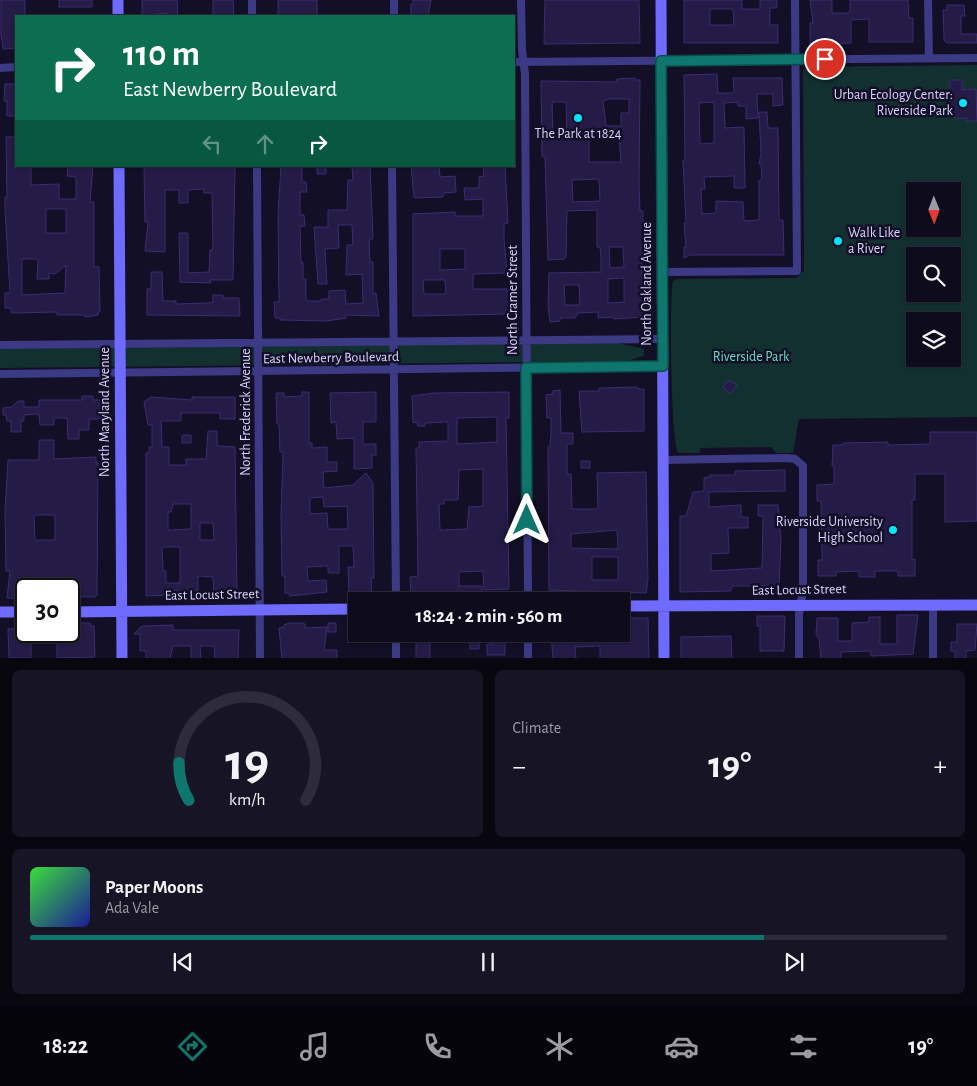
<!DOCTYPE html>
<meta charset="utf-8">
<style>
body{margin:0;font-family:"Alegreya Sans",sans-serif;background:#171425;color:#f1f3f6;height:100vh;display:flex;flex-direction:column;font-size:19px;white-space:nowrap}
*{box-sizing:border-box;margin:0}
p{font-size:16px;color:#9b9ba3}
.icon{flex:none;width:28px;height:28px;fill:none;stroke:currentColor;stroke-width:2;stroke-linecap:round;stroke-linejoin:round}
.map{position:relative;height:658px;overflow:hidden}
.sheet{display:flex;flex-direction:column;gap:12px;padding:12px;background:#08060f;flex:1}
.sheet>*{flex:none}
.banner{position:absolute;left:15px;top:15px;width:500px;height:152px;border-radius:0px;box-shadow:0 1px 4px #0004,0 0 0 1px #2e2b3b;background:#0b6e4f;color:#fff;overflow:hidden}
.needle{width:32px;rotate:179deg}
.buttons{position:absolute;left:906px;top:182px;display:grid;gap:10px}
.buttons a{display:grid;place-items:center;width:55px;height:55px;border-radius:0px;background:#0e0b1c;box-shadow:0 1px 4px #0004,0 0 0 1px #2e2b3b;font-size:25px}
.speed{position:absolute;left:15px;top:578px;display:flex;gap:10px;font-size:25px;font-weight:700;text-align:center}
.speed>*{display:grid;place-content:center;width:65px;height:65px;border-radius:50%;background:#0e0b1c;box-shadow:0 1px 4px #0004,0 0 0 1px #2e2b3b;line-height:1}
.speed .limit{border:2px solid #111;border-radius:8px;background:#fff;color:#111}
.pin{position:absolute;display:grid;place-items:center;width:42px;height:42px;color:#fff;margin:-21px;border:2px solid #fff;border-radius:50%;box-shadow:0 1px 5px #0007}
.me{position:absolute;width:55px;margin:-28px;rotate:0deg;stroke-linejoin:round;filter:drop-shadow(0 0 4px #0008)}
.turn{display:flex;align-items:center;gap:18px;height:105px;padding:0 25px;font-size:22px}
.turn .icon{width:65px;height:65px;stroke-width:2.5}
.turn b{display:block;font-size:35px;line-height:42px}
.lanes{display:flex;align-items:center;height:48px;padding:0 25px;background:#0003;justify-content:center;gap:25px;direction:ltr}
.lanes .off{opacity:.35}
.big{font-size:38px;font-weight:600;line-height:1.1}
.sheet .tile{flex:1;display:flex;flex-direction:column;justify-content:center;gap:8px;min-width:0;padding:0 18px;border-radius:8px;background:#171425}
.sheet .dial{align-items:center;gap:0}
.dial svg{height:130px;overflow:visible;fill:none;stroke:#2e2b3b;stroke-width:7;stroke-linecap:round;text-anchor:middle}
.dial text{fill:#f1f3f6;stroke:none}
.song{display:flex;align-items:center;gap:15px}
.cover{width:60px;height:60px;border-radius:8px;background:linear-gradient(135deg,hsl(120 70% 55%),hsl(240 70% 35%))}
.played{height:5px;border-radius:2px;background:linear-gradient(90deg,#0f766e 80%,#2e2b3b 80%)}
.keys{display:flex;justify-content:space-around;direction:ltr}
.heat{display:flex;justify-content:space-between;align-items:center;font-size:28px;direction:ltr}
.sheet .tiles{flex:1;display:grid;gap:12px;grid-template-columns:1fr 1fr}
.tile:last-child{grid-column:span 2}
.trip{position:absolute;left:348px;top:592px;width:282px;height:50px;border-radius:0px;background:#0e0b1c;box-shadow:0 1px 4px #0004,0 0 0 1px #2e2b3b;font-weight:600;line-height:50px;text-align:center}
.menu{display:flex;height:80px;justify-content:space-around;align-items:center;background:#06040b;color:#9b9ba3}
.menu .icon{width:35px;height:35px}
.menu .active{color:#0f766e}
.menu b{font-size:22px;color:#f1f3f6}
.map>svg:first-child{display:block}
.green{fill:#12302f;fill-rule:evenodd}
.building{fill:#241b47;stroke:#3b2d73;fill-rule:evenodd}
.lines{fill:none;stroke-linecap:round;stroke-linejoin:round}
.street{stroke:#3d3a85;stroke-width:8}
.secondary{stroke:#6f6bff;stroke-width:11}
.route-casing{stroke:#0a4d48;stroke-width:12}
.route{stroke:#0f766e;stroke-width:9}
.poi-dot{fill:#00e5ff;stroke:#130f26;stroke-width:2}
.labels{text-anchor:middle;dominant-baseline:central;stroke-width:5;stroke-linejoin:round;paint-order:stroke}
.poi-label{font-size:14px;fill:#d9d4ff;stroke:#130f26;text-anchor:end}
.street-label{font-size:14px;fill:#d9d4ff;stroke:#130f26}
.park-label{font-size:14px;fill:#5fe0c0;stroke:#130f26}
</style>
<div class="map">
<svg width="977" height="659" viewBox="0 0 977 659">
<rect width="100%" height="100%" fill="#130f26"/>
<path class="green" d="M977,65v352l-178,2 -6,34h-17l-5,-6 -71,1v5h-22c-7,-10 -9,-155 -5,-172l5,-2 118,-1 8,-7 -1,-202 5,-2zM915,191h37v38h-37zM915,256h37v38h-37zM915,321h37v38h-37z
M617,343l27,6v7l-17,5 -627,7v-19z"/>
<path class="building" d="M1,0h24v16h-9v32l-13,1 -2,-15z
M59,0h33v7h-33z
M142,0h35l1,16h-11v-3l-25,3z
M213,0h20l1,16h-21z
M278,0h39v15l-39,1z
M413,0h18l-3,16h-17v-12h2z
M545,0h94l1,43 -96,1z
M684,0h58v9h18v-9h17v8h-7v17h8v18h-94zM710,9h23l1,16h-24z
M810,0h22v13h16l2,-2v-11h58l1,18h4v24h-44v-23l-18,1v23l-41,1v-21h3z
M947,5h17l1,11h-4v18h16v9h-30l-3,-3 -1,-30h4z
M717,74l1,19h16l-1,-15h49l1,27 -10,1v-12h-16l1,24 -12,1v-13h-8v-4l-14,1 1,25 19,-1 1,61h-11v-12l-30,1 1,12h-4l1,25 14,-1v-12l27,1 1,19 15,-1v-39l3,-3 -1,-14h-2l2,-11 -2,-41h8l1,16h10l1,92h4l1,35h-94l-6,3v-11h2l-2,-24h2l-3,-63h2l-1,-85zM714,102v41l-14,1 -1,-41z
M635,78v2h5l-1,105 1,26h3v36h-2l2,70 -29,2v-2l-16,1v-6l-20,1 -3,5h-15v3l-10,1 -2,-16 1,-33 52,-1v-14l-1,-11h-3v-37l-30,1 -1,46 -2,2 -16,1 -3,-103h-3l-1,-76 75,1 1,-3zM609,99h20v14h-8v13h-15l-3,-25zM552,102h14l1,33h-14zM589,135l30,1 2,26h-32zM599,179l1,22 -27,1 -1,-22zM609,247h14l1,20 -14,1zM624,278v24l-16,1v-24zM564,285h15l1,20h-15z
M950,80h12v10l14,-1 1,32h-10v-3h-13v-3h-4z
M5,84h11v32h-9v-15h-3z
M6,137h10v29h15v19l28,-1v15h17v-22l-9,-1 1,-10h25l-3,36h4v65h5l1,45h-2v3l-13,2v-2h-28v-3l-46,1v-5h-6v-15h5l-5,-83v-13h2zM66,209v24h-20v-24zM22,259h16l-1,20h12v-6l6,1 11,-9 -1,28 -43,2z
M167,166l68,1 -2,113h-23l1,3 -31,-1 -1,-49h9v40l21,-1 1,-22h3l-1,-57h-8v-4l-16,1v13h-9v-13h-14v62l-20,-1 3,-29h-3l-1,-54z
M281,166h21v16h4l1,10h-7v23h4l1,11h-5l1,37 2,-1v17h3v20l1,2h14v-2h8v-8l16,-1 1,14 17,-1 -1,-29 -16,1 1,-30h6l-1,-20h-14l1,23 -14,1 2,35h-9l-4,-57h14v-17h19l1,-30h5l-1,-13 18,-1 3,72 -4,3 1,21h3v32l3,-1 3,23 -33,-1v3l-19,3 -47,-1v-2h-5l-1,-16h5l-1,-87z
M317,166h9v8h-9z
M411,166h28l1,11 15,-1 1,16 -13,1v4l-29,1z
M505,166l3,57 -4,1v15l3,34 -34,1v15h35l1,25 -96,2v-102l42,-2v4h28v-17l-18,1 -1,-12h15v-11l5,-1 -1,-9zM440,249h25v20l-25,1zM423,280h22l1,14h-22z
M151,272h11l1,29h13v3l32,-1 5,-1v-7h10v3h16l1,18 -93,-1v-26h4z
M728,380l9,5 -6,9 -8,-6z
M637,387v2h7v42l-62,1 -3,-41h20v-3z
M560,390l1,43h12v11h-6v30h4l1,35h26l-1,-36 49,-1 2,108 -2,13 -97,-3 -1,-143 2,-1 1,-12v-16h-4l-1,-23 7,-1v-3zM617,530l1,19 -47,-1v-14zM592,557h26v23h-26z
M302,392h7v51h3v5l15,-1v15h10v9l-14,1 1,16 29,-3 13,-12 7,10 1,95h-3l1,17h-23l-1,-28h6l-1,-21h-14v27h-11v-7l-21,1 1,14 18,-1 1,12 -37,4 -1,-3h-4v-17h-3l-1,-61 2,-63h-3l-1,-28h-2l-1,-31h8v4l18,-1zM323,497l1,10 23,-1 1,23h-20l-1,-16 -17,1v-16z
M376,392v30h-13v22h13v11h-4v13l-18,1v-31l-17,1 -1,-17 -5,1 -1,-30z
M509,392v26h-3l3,171 -25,1 -1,-19 -24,1v14h23v8l-71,3 -1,-20 8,-1 -2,-128h3v-6l29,-1v-19l-23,1v3h-7l-1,-4 -4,1 -1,-27 22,-3zM497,417v25l-40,2v-26zM483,469v37l-14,1 -2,22 -27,1 -1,-26h5v-4h14l1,-30z
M82,396h11v4h7v19h-11v11h-10v9h-11l-1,-21h-13v7h-14l-1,-11 -15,1v6h-3v11h-10v-11h-4l-1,-6h-3v-7l9,-1 6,-6h6v6h15v-7h43z
M151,397l41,3v-3h43v22h-15v-6h-39v8h-20l1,26h7v18h17v-6h20l2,-28h9v15l18,1 2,149 -23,1 -1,-20 -15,-1v15h-26v4l-26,1v-143h3v-6h3v-22h-4l-4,-23zM173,504h18v25l-23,1v-18h3zM200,523h13l1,17h-14zM162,547h18v36h-14v-12h-3z
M930,432h47v89l-32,1v-48h-30v26h-3v60l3,-1v17h-17v-5h-23v6h-16v-6l-23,1v4h-18v-16h4l-1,-59h-4v-16l17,-1v-18h-2l1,-21h10v-2l45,-1v3l42,-1z
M182,435h9v8h-9z
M39,440h15v19l42,-2v6h2l-1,132 -2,2h-16v-4h-4v-4h-49v9h-19l3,-27h-4l-1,-61 3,-50h31zM34,515h21v25h-20z
M581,461h9v7h-9z
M785,470v21l-76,1v15l32,-2v12h7v11h-20l1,25 -18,1v17l51,-3 1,-52h-5v-11h20l3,36 -2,45h-47l-1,5 -51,1v-76h6l7,-24 11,-1v-13l6,-1v-2h25v-4z
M897,615h21l-5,39 -42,2v-5l-30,1v7h-20l-2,-20 -3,-5 1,-16h21v23h14v-18l17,-1v-5h11v27h17z
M757,616h28l-1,35h-24v-25h-3z
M621,618h27l1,41h-49v-13l-25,1 1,12h-23l-2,-25h70z
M78,623h12l1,3h3l1,31 -38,1v-17l-26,1v16h-22l-1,-29 18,-1v3h12v3l19,-1v-2h17v-5h4z
M289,623h13l3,1v4l22,-1 -3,23h13v9h-55l-3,-31 5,-1v-2z
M328,623h8v9h-8z
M957,624h20l-2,26 -9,1v8h-11v-8h-4v-9h6z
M173,625v5h66l-1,29h-23l-1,-13h-14l1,13h-10v-13h-18l-3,13h-24v-8h-6v-17h-6l8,-8z
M416,634h14v25h-14z
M470,634h9v15h-9z
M493,634h12v21h-18v-11h6z
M731,636l1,23h-51v-22z"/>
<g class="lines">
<path class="street" d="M252,0v16
M394,0v16
M521,0l1,50 3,24 3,527
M928,0l1,58
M514,62l463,-4
M0,68l16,-1
M257,166l3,493
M392,166l4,435
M662,272l135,-1 -2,-271
M0,345l663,-6
M0,374l663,-8
M663,460l124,-2 8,1 8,7v124l-4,24v45
M933,604v55
M396,634v25
M528,634v25"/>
<path class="secondary" d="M118,0v16
M661,0l3,659
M119,166l3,493
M621,606l356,-1
M0,612h26
M69,612l287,-3"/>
</g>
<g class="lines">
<g class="route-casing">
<path id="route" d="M527,520l-1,-152 137,-2 -2,-305 164,-2"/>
</g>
<use href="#route" class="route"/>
</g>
<g class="poi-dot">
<circle cx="963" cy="103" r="5"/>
<circle cx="578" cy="118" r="5"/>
<circle cx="838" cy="241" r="5"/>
<circle cx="893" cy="530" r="5"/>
</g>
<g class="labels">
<g class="poi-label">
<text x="953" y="95">Urban Ecology Center:<tspan x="953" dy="16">Riverside Park</tspan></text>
<text x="578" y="134" text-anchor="middle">The Park at 1824</text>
<text x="848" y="233" text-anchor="start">Walk Like<tspan x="848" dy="16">a River</tspan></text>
<text x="883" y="522">Riverside University<tspan x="883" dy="16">High School</tspan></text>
</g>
<g class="street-label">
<text transform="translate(647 284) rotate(-90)">North Oakland Avenue</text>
<text transform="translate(513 300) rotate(-90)">North Cramer Street</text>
<text transform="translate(331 358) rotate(-1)">East Newberry Boulevard</text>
<text transform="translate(105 412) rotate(-90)">North Maryland Avenue</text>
<text transform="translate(246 412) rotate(-90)">North Frederick Avenue</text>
<text transform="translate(799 590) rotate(-1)">East Locust Street</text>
<text transform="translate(212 595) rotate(-1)">East Locust Street</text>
</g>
<g class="park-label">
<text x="751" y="357">Riverside Park</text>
</g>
</g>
</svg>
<div class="buttons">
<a><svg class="needle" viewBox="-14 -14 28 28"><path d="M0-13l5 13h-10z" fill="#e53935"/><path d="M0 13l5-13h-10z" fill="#9b9ba3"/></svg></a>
<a><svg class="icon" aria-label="search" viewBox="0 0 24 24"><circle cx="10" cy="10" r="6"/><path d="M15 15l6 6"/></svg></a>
<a><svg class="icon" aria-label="layers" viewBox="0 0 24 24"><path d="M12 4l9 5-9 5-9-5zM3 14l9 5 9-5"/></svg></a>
</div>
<div class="speed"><div class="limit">30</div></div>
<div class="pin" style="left:825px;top:59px;background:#d93025"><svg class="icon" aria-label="arrive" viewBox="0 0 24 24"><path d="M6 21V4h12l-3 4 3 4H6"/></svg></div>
<svg class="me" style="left:527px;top:520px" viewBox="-20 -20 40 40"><path d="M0-17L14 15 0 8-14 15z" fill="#0f766e" stroke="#fff" stroke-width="4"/></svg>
<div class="trip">18:24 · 2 min · 560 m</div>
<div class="banner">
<div class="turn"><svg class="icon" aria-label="right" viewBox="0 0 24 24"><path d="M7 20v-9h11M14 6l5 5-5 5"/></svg><div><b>110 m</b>East Newberry Boulevard</div></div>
<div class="lanes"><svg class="icon off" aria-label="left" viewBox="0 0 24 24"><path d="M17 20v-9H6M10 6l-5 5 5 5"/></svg><svg class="icon off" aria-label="ahead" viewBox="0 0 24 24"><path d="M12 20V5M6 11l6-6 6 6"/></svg><svg class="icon" aria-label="right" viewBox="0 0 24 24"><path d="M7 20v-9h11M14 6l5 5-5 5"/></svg></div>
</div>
</div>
<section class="sheet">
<div class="tiles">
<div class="tile dial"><svg viewBox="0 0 100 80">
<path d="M14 69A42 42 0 1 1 86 69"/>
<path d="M14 69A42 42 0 0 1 8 46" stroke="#0f766e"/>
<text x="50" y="56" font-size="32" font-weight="700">19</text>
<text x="50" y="72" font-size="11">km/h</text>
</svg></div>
<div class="tile"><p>Climate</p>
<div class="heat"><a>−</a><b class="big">19°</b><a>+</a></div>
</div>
<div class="tile">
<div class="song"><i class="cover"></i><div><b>Paper Moons</b><p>Ada Vale</p></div></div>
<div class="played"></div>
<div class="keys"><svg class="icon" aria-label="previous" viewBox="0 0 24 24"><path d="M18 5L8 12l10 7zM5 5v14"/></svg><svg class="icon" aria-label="pause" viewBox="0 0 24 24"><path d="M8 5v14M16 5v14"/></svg><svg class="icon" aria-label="next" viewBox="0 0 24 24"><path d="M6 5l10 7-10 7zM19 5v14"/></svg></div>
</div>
</div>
</section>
<nav class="menu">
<b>18:22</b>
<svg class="icon active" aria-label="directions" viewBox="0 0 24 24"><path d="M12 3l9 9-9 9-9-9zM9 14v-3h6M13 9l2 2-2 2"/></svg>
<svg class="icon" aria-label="music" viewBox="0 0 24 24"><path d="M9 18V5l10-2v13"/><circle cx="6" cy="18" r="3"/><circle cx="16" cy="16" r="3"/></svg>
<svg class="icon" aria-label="phone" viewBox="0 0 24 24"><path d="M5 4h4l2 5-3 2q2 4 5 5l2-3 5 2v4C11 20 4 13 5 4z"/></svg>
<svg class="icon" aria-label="climate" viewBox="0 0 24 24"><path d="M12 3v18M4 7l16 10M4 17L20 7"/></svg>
<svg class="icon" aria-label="car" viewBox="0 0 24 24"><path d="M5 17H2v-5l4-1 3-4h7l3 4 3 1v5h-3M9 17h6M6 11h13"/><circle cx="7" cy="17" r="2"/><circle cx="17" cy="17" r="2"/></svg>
<svg class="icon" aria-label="filters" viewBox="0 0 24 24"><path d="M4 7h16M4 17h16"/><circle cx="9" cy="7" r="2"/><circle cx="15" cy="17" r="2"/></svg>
<b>19°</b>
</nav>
